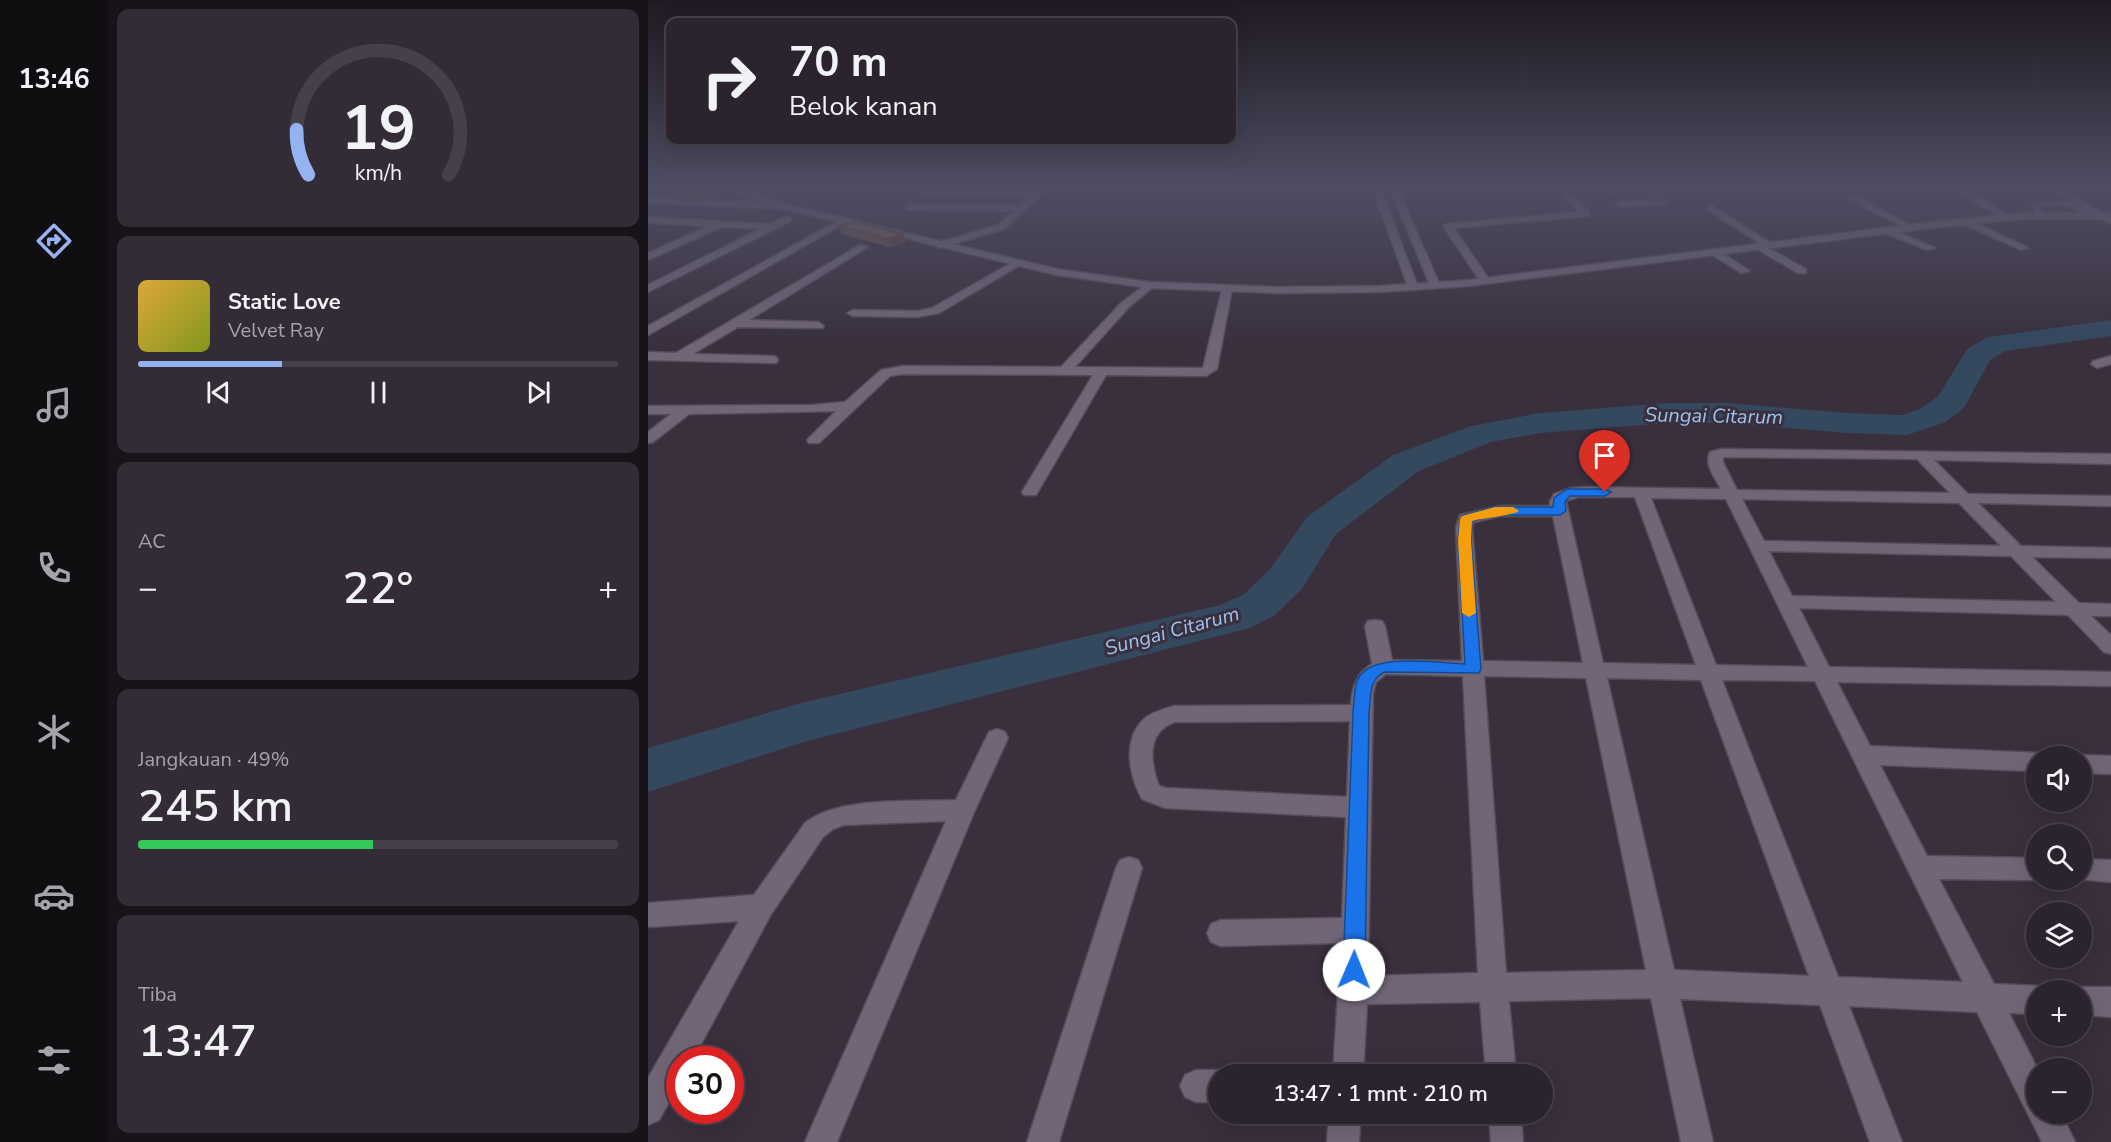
<!DOCTYPE html>
<html lang="id">
<meta charset="utf-8">
<style>
body{margin:0;font-family:"Nunito Sans",sans-serif;background:#332b36;color:#f1f3f6;height:100vh;display:flex;flex-direction:column;font-size:22px;white-space:nowrap}
*{box-sizing:border-box;margin:0}
p{font-size:20px;color:#a6a4aa}
.icon{flex:none;width:33px;height:33px;fill:none;stroke:currentColor;stroke-width:2;stroke-linecap:round;stroke-linejoin:round}
.map{position:relative;flex:1;overflow:hidden}
.panel{display:flex;flex-direction:column;gap:9px;padding:9px;background:#181319;width:540px}
.panel>*{flex:none}
.hud{position:absolute;left:18px;top:18px;width:570px;height:126px;border-radius:12px;box-shadow:0 6px 24px #0002,0 0 0 2px #47404a;background:#2b232e;color:#f1f3f6;overflow:hidden}
.fabs{position:absolute;left:1378px;top:746px;display:grid;gap:12px}
.fabs a{display:grid;place-items:center;width:66px;height:66px;border-radius:50%;background:#2b232e;box-shadow:0 6px 24px #0002,0 0 0 2px #47404a;font-size:30px}
.speed{position:absolute;left:18px;top:1046px;display:flex;gap:12px;font-size:30px;font-weight:700;text-align:center}
.speed>*{display:grid;place-content:center;width:78px;height:78px;border-radius:50%;background:#2b232e;box-shadow:0 6px 24px #0002,0 0 0 2px #47404a;line-height:1}
.speed .limit{border:9px solid #d22;background:#fff;color:#111}
.pin{position:absolute;display:grid;place-items:center;width:51px;height:51px;color:#fff;margin:-62px -26px;border-radius:50% 50% 50% 0;rotate:-45deg;box-shadow:0 0 6px #0007}
.pin .icon{rotate:45deg}
.me{position:absolute;width:66px;margin:-33px;rotate:1deg;stroke-linejoin:round;filter:drop-shadow(0 0 4px #0008)}
.turn{display:flex;align-items:center;gap:21px;height:126px;padding:0 24px;font-size:27px}
.turn .icon{width:78px;height:78px;stroke-width:2.5}
.turn b{display:block;font-size:42px;line-height:51px}
.big{font-size:45px;font-weight:600;line-height:1.1}
.panel .card{flex:1;display:flex;flex-direction:column;justify-content:center;gap:9px;min-width:0;padding:0 21px;border-radius:12px;background:#332b36}
.panel .dial{align-items:center;gap:0}
.dial svg{height:156px;overflow:visible;fill:none;stroke:#47404a;stroke-width:7;stroke-linecap:round;text-anchor:middle}
.dial text{fill:#f1f3f6;stroke:none}
.song{display:flex;align-items:center;gap:18px}
.cover{width:72px;height:72px;border-radius:9px;background:linear-gradient(135deg,hsl(40 70% 55%),hsl(70 70% 35%))}
.played{height:6px;border-radius:3px;background:linear-gradient(90deg,#95b2f1 30%,#47404a 30%)}
.keys{display:flex;justify-content:space-around;direction:ltr}
.heat{display:flex;justify-content:space-between;align-items:center;font-size:33px;direction:ltr}
.charge{height:9px;border-radius:4px;background:linear-gradient(90deg,#34c759 49%,#47404a 0)}
.trip{position:absolute;left:560px;top:1064px;width:345px;height:60px;border-radius:30px;background:#2b232e;box-shadow:0 6px 24px #0002,0 0 0 2px #47404a;font-weight:600;line-height:60px;text-align:center}
main{display:flex;flex:1;min-height:0}
.menu{display:flex;flex-direction:column;width:108px;justify-content:space-around;align-items:center;background:#110e12;color:#a6a4aa}
.menu .icon{width:42px;height:42px}
.menu .current{color:#95b2f1}
.menu b{font-size:27px;color:#f1f3f6}
.map>svg:first-child{display:block}
.lines{fill:none;stroke-linecap:round;stroke-linejoin:round}
.river{fill:#34485e;fill-rule:evenodd}
.service-casing{stroke:#554d59;stroke-width:3}
.minor-casing{stroke:#554d59;stroke-width:3}
.tertiary-casing{stroke:#554d59;stroke-width:3}
.service{fill:#716677;fill-rule:evenodd}
.minor{fill:#716677;fill-rule:evenodd}
.tertiary{fill:#716677;fill-rule:evenodd}
.wall{fill:#6c514a}
.shaded-wall{fill:#58423c}
.building{fill:#7e5e56;stroke:#58423c;stroke-width:1.5}
.route{fill:#1a73e8;stroke:#114b97;stroke-width:1.5}
.slow{fill:#f59e0b}
.labels{text-anchor:middle;dominant-baseline:central;stroke-width:6;stroke-linejoin:round;paint-order:stroke}
.water-label{font-size:20px;font-style:italic;fill:#9cc3ee;stroke:#392f3d}
</style>
<main>
<nav class="menu">
<b>13:46</b>
<svg class="icon current" aria-label="directions" viewBox="0 0 24 24"><path d="M12 3l9 9-9 9-9-9zM9 14v-3h6M13 9l2 2-2 2"/></svg>
<svg class="icon" aria-label="music" viewBox="0 0 24 24"><path d="M9 18V5l10-2v13"/><circle cx="6" cy="18" r="3"/><circle cx="16" cy="16" r="3"/></svg>
<svg class="icon" aria-label="phone" viewBox="0 0 24 24"><path d="M5 4h4l2 5-3 2q2 4 5 5l2-3 5 2v4C11 20 4 13 5 4z"/></svg>
<svg class="icon" aria-label="climate" viewBox="0 0 24 24"><path d="M12 3v18M4 7l16 10M4 17L20 7"/></svg>
<svg class="icon" aria-label="car" viewBox="0 0 24 24"><path d="M5 17H2v-5l4-1 3-4h7l3 4 3 1v5h-3M9 17h6M6 11h13"/><circle cx="7" cy="17" r="2"/><circle cx="17" cy="17" r="2"/></svg>
<svg class="icon" aria-label="filters" viewBox="0 0 24 24"><path d="M4 7h16M4 17h16"/><circle cx="9" cy="7" r="2"/><circle cx="15" cy="17" r="2"/></svg>
</nav>
<section class="panel">
<div class="card dial"><svg viewBox="0 0 100 80">
<path d="M14 69A42 42 0 1 1 86 69"/>
<path d="M14 69A42 42 0 0 1 8 46" stroke="#95b2f1"/>
<text x="50" y="56" font-size="32" font-weight="700">19</text>
<text x="50" y="72" font-size="11">km/h</text>
</svg></div>
<div class="card">
<div class="song"><i class="cover"></i><div><b>Static Love</b><p>Velvet Ray</p></div></div>
<div class="played"></div>
<div class="keys"><svg class="icon" aria-label="previous" viewBox="0 0 24 24"><path d="M18 5L8 12l10 7zM5 5v14"/></svg><svg class="icon" aria-label="pause" viewBox="0 0 24 24"><path d="M8 5v14M16 5v14"/></svg><svg class="icon" aria-label="next" viewBox="0 0 24 24"><path d="M6 5l10 7-10 7zM19 5v14"/></svg></div>
</div>
<div class="card"><p>AC</p>
<div class="heat"><a>−</a><b class="big">22°</b><a>+</a></div>
</div>
<div class="card"><p>Jangkauan · 49%</p><b class="big">245 km</b><div class="charge"></div></div>
<div class="card"><p>Tiba</p><b class="big">13:47</b></div>
</section>
<div class="map">
<svg width="1463" height="1142" viewBox="0 0 1463 1142">
<rect width="100%" height="100%" fill="#392f3d"/>
<g class="lines">
<path class="river" d="M1463,320v16l-105,15 -16,9 -26,48 -18,14 -39,13 -60,-2 -121,-10h-58l-128,10 -49,9 -72,29 -83,63 -34,55 -27,26 -25,13 -446,114 -156,50v-44l153,-45 419,-98 23,-10 27,-26 37,-52 86,-62 78,-29 69,-13 128,-10h58l121,10 56,2 19,-7 17,-13 28,-46 21,-12z"/>
<g class="service-casing">
<path id="service" d="M1418,201l33,14 1,1 -5,1 -30,-12 -27,1 2,4 6,5 -3,2 -8,-5 -3,-8z"/>
</g>
<g class="minor-casing">
<path id="minor" d="M393,187h9l-46,42 -64,19 -5,-3 2,-2 61,-18 16,-14 -105,-1 -4,-3 4,-3 111,1 9,-8 -104,-1 -4,-2 4,-2h110z
M724,187h8l38,100 -1,2 -4,1 -5,-3z
M741,187h8l43,98 -1,2h-8l-1,-2z
M907,187h9l25,25v4l-135,12 37,54 -9,2 -39,-58 2,-2 134,-12z
M985,187l20,2 -4,2 -43,2 -4,-2 4,-2z
M1312,187l49,28 1,2 -7,2 -52,-31z
M1410,188l53,29v7l-56,-32 -1,-2z
M1199,194l14,4 54,30 -5,3 -63,-33z
M0,198l135,5 4,3 -4,3 -133,-6z
M1015,199l3,1v4l-46,3 -4,-3 4,-3z
M1063,205l60,38 2,2 -5,3 38,21v4h-8l-43,-25v-4l4,-1 -51,-33 -1,-2z
M140,216l4,3 -1,2 -143,71v-7l112,-56 -38,-2 -74,33v-7l61,-27 -61,-3v-6l122,7z
M195,218l7,2 -202,115v-9z
M1313,219h6l62,29 -8,2 -60,-27z
M1239,230h6l42,18 -8,2 -40,-16z
M212,245l8,2 -119,73 69,2 6,4 -2,2 -84,-1 -45,27 79,2 4,1 2,3 -2,3 -128,-3v-8l28,1z
M1063,250h6l33,21 -9,2 -30,-19z
M365,262l9,2 -83,49 -22,4 -64,-1 -6,-3 6,-3 64,1 15,-3z
M501,282l5,3 -1,2 -24,20 -54,60 128,1 19,-79 5,-3 5,3 -15,80 -11,7 -100,-1 -70,120h-12l-2,-3 71,-117 -190,-1 -13,2 -71,67h-10l-2,-3 29,-29 -147,3 -36,28 -5,1v-11l23,-18h-23v-8l165,-1 32,-3 36,-32 22,-4 158,1 60,-64z
M1463,356v8l-14,4 -6,-4 2,-3z
M1074,449l389,5v10l-177,-4 34,34 143,2v10l-133,-3 43,43 90,2v10l-79,-1 47,46 32,1v12h-20l20,19v19l-7,-2 -36,-37 -269,-7 30,59 282,5v14l-274,-4 33,64 167,7 8,3h-8v15l-157,-6 47,91 110,2v21h4l-4,1 -98,-1 55,105 43,2 10,4h-10v24l-28,-1 28,55v45h24l14,29h-33l-65,-130 -128,-6 53,136h-32l-50,-137 -140,-6 33,143h-32l-30,-144 -142,3 7,73h-30l-6,-72 -113,2 -4,70h-30l8,-131 -120,3 -10,-4 -4,-9 4,-9 10,-4 121,-2 4,-101 -181,-9 -23,-9c-13,-24 -20,-59 2,-80 8,-7 20,-10 30,-13l177,-1c1,-17 5,-32 21,-41l-7,-38 3,-5 7,-1 7,1 3,5 7,34 70,1 -6,-134 4,-12 40,-9h50v-5l4,-7 17,-6 15,-1 135,2c-6,-11 -17,-25 -11,-37zM1075,457l194,2 33,34 -213,-3 -14,-28zM987,497l61,168 -93,-2 -37,-162 12,-4zM1003,498l75,1 82,168 -92,-2zM1094,499l217,4 42,43 -237,-5zM852,516h53l30,147 -100,-2 -11,-134 2,-5zM1121,551l242,5 45,46 -264,-6zM738,674l77,2 15,297 -110,3 5,-283 3,-11zM836,676l102,2 60,292 -140,3zM959,678l94,2 108,296 -135,-6zM1074,680l93,1 148,301 -125,-5zM702,721l-3,76 -181,-9 -7,-2c-9,-24 -13,-54 16,-64z
M349,729l8,3 3,6 -33,72 -138,332h-32l141,-321 -102,4 -11,4 -10,8 -53,79 -77,143h-13v24l-21,37 -11,5v-47l91,-157 -91,6v-24l106,-8 51,-72c34,-27 108,-21 151,-23l33,-68z
M1434,755l29,1v18l-29,-1v-17h-3z
M481,857l9,3 4,8 -83,274h-32l89,-274 4,-8z
M1434,859l29,1v22l-35,-3h6z
M1434,987h29v30l-29,-2v-25h-8z
M548,1070h22l9,4h-9v28h-22l-11,-5 -5,-11 5,-11z
M681,1113h32l-2,29h-32z
M841,1113h32l2,29h-32z"/>
</g>
<g class="tertiary-casing">
<path id="tertiary" d="M84,187c15,0 38,12 54,17l271,65 92,13 130,5 100,-1 90,-6 462,-58 93,-9h87v6h-87l-93,9 -462,58 -90,6 -100,1 -130,-5 -92,-13 -277,-67 -37,-12z"/>
</g>
<use href="#service" class="service"/>
<use href="#minor" class="minor"/>
<use href="#tertiary" class="tertiary"/>
</g>
<path class="wall" d="M47,187h28l3,6 -22,7 -20,-1 -3,-7z
M191,226l67,16 -17,5 -47,-13z"/>
<path class="shaded-wall" d="M71,187h4l3,6 -22,7 -3,-7z
M255,234l3,8 -17,5 -2,-8z"/>
<path class="building" d="M47,187h24l-18,6 -20,-1z
M207,221l48,13 -16,5 -48,-13z"/>
<linearGradient id="sky" x2="0" y2="1"><stop stop-color="#1f1a22"/><stop offset="0.54" stop-color="#4e4d62"/><stop offset="1" stop-color="#4e4d62" stop-opacity="0"/></linearGradient>
<rect width="1463" height="347" fill="url(#sky)"/>
<path class="route" d="M919,489h38l6,3 -6,4h-35l-5,6 1,9 -6,4h-65l-23,6 -1,19 10,129 -2,4 -94,-1c-17,7 -14,26 -16,41l-4,257 -4,7 -7,3 -8,-3 -3,-7 10,-257c1,-10 1,-22 4,-32 11,-30 81,-18 108,-17l-7,-124 2,-21 2,-3 33,-9h58l1,-9z"/>
<path class="slow" d="M847,507h18l6,4c-4,4 -37,7 -47,10l-1,19 5,73 -7,4 -7,-4 -4,-73 2,-21 2,-3z"/>
<g class="labels">
<g class="water-label">
<text transform="translate(1066 416) rotate(1)">Sungai Citarum</text>
<text transform="translate(524 631) rotate(-15)">Sungai Citarum</text>
</g>
</g>
</svg>
<div class="fabs">
<a><svg class="icon" aria-label="sound" viewBox="0 0 24 24"><path d="M4 9h4l5-4v14l-5-4H4zM17 9q2 3 0 6"/></svg></a>
<a><svg class="icon" aria-label="search" viewBox="0 0 24 24"><circle cx="10" cy="10" r="6"/><path d="M15 15l6 6"/></svg></a>
<a><svg class="icon" aria-label="layers" viewBox="0 0 24 24"><path d="M12 4l9 5-9 5-9-5zM3 14l9 5 9-5"/></svg></a>
<a>+</a>
<a>−</a>
</div>
<div class="speed"><div class="limit">30</div></div>
<div class="pin" style="left:957px;top:492px;background:#d93025"><svg class="icon" aria-label="arrive" viewBox="0 0 24 24"><path d="M6 21V4h12l-3 4 3 4H6"/></svg></div>
<svg class="me" style="left:706px;top:970px" viewBox="-20 -20 40 40"><circle r="19" fill="#fff"/><path d="M0-13L10 11 0 6-10 11z" fill="#1a73e8"/></svg>
<div class="trip">13:47 · 1 mnt · 210 m</div>
<div class="hud">
<div class="turn"><svg class="icon" aria-label="right" viewBox="0 0 24 24"><path d="M7 20v-9h11M14 6l5 5-5 5"/></svg><div><b>70 m</b>Belok kanan</div></div>
</div>
</div>
</main>
